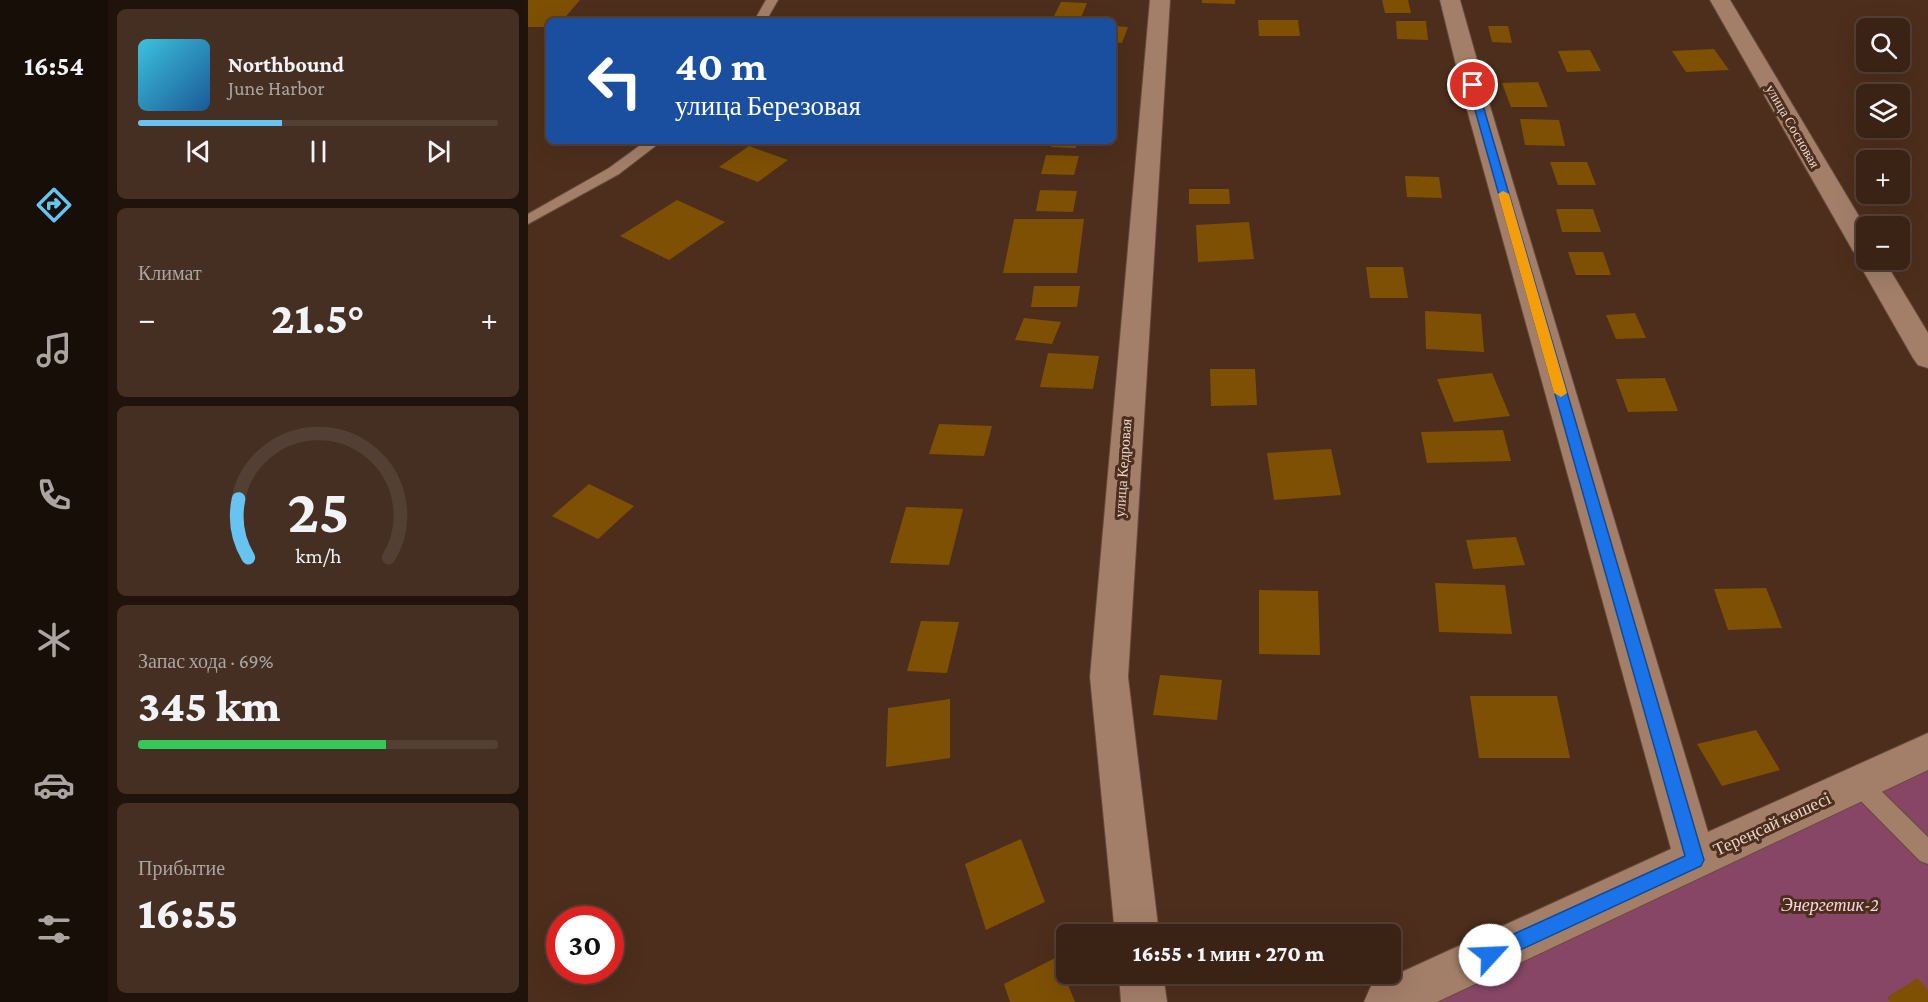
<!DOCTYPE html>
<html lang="ru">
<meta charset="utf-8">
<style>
body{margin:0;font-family:"Crimson Pro",serif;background:#452f22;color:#f1f3f6;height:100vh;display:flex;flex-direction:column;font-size:22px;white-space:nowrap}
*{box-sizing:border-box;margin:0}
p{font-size:20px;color:#aba4a0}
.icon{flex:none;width:33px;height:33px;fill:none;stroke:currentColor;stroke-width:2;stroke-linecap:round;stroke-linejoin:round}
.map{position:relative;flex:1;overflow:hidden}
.side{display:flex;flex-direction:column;gap:9px;padding:9px;background:#20130c;width:420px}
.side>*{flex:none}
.hud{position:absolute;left:18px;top:18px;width:570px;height:126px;border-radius:9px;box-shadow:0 6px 24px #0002,0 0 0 2px #543f34;background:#1a4fa0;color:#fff;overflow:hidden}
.tools{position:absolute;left:1328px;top:18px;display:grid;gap:12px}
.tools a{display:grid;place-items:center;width:54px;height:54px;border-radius:9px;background:#3a2215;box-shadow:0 6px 24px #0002,0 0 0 2px #543f34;font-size:30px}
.speed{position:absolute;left:18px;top:906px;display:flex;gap:12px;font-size:30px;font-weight:700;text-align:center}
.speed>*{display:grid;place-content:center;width:78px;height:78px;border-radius:50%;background:#3a2215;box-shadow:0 6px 24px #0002,0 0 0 2px #543f34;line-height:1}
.speed .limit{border:9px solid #d22;background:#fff;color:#111}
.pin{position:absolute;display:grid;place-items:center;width:51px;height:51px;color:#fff;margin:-26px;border:3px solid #fff;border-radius:50%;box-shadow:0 2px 6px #0007}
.me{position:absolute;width:66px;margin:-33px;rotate:65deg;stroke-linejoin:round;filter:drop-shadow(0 0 4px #0008)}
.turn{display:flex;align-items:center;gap:21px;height:126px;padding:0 30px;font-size:27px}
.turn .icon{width:78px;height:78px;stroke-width:2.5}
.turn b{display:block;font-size:42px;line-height:51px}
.big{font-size:45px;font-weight:800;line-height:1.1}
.side .tile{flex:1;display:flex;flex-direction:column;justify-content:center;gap:9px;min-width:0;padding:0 21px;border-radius:9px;background:#452f22}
.side .dial{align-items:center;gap:0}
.dial svg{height:156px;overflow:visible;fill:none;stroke:#543f34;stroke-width:7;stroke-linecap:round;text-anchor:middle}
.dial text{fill:#f1f3f6;stroke:none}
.song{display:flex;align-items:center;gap:18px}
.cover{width:72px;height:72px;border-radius:9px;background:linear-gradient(135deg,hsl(190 70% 55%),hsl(210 70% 35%))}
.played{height:6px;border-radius:3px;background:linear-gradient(90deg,#67c4f0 40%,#543f34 40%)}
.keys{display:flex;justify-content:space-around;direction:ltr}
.heat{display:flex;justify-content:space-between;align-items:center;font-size:33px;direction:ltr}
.charge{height:9px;border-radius:4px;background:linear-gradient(90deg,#34c759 69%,#543f34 0)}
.trip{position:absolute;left:528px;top:924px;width:345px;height:60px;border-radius:9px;background:#3a2215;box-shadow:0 6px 24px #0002,0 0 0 2px #543f34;font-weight:800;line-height:60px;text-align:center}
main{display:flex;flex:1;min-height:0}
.tabs{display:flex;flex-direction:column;width:108px;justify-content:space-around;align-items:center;background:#170e08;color:#aba4a0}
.tabs .icon{width:42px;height:42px}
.tabs .current{color:#67c4f0}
.tabs b{font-size:27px;color:#f1f3f6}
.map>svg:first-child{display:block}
.green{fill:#874666}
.building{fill:#7e5004}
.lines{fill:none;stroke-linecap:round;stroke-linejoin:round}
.service-casing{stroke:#654b3b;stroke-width:2}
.minor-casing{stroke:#654b3b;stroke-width:2}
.service{fill:#a37f6a;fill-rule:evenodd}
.minor{fill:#a37f6a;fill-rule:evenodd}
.route{fill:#1a73e8;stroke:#114b97;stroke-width:1.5}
.slow{fill:#f59e0b}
.labels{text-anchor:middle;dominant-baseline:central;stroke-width:6;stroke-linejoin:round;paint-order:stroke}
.far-street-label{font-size:14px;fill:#e9d5ca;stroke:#4d2e1c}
.street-label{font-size:15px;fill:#e9d5ca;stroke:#4d2e1c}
.near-street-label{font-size:18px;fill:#e9d5ca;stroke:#4d2e1c}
.near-park-label{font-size:18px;font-style:italic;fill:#f2d9e3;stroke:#4d2e1c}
</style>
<main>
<nav class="tabs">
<b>16:54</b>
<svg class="icon current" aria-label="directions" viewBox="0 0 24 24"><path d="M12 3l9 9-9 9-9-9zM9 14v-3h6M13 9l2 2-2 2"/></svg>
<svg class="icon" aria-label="music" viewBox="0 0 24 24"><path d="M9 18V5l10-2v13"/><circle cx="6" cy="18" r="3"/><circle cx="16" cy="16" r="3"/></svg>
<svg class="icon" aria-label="phone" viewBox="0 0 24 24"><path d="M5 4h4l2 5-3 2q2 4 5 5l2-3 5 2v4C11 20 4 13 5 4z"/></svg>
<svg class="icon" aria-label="climate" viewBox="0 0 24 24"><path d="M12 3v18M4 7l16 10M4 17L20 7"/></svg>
<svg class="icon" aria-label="car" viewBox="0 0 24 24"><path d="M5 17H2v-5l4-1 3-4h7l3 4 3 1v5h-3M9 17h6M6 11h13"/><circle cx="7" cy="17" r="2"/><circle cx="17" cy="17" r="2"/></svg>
<svg class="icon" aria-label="filters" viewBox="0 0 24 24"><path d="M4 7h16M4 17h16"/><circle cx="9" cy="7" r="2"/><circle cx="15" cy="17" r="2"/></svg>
</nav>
<section class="side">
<div class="tile">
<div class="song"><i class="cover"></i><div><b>Northbound</b><p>June Harbor</p></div></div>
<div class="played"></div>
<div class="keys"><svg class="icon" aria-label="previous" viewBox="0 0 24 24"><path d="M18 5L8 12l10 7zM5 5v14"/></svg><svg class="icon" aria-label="pause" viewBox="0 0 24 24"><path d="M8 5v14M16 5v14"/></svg><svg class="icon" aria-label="next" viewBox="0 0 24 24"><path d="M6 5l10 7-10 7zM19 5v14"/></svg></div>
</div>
<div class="tile"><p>Климат</p>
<div class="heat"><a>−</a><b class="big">21.5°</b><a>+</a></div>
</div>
<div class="tile dial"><svg viewBox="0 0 100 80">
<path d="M14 69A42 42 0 1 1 86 69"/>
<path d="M14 69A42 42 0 0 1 9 39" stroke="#67c4f0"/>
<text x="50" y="56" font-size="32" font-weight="700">25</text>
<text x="50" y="72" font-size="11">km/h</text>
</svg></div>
<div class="tile"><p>Запас хода · 69%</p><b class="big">345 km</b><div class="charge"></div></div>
<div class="tile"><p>Прибытие</p><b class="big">16:55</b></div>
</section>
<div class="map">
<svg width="1400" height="1002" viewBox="0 0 1400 1002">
<rect width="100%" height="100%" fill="#4d2e1c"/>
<path class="green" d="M1400,751v251h-541z"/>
<path class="building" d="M0,0h52l-18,21h-13v6h-21z
M674,0h33v4l-33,-1z
M854,0h26l3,13h-26z
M533,2l26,1 -7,17 -27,-2z
M730,20h40l2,16h-41z
M868,21h30l2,19 -31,-1z
M585,26l15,1 -6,16 -9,-1z
M960,26h20l4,17 -20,-1z
M1186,49l15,21 -43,2 -14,-21z
M1062,50l11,21 -34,1 -9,-21z
M1010,82l10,25h-37l-9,-24z
M992,119l39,1 6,26 -40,-1z
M525,141h24l-1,7 -25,-1z
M221,146l39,14 -30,22 -39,-15z
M518,155l33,1 -5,19 -33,-1z
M1022,162h37l9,23h-38z
M877,176l34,1 3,21 -35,-1z
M661,189h40l1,15h-41z
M512,190l37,1 -4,21 -37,-1z
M149,200l48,22 -56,38 -49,-24z
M1028,209h37l8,23h-39z
M486,219h70l-7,54h-74z
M721,222l5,37 -56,3 -2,-37z
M1040,252h35l8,23h-35z
M838,267h37l5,31h-38z
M506,286h46l-3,21h-46z
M897,311l56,3 3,38 -58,-3z
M1107,313l11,25 -30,1 -10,-24z
M496,318l37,4 -9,22 -37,-4z
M520,353l51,3 -6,33 -53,-2z
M682,369h45l2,36 -46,1z
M964,373l18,43 -56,6 -17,-43z
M1137,378l13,33 -50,1 -12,-33z
M411,424l53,2 -8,30 -55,-2z
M975,430l8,31 -84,2 -6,-31z
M803,449l10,46 -67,5 -7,-47z
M61,484l45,22 -36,33 -46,-23z
M378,507l57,2 -14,56 -59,-2z
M988,537l9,28 -52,4 -7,-29z
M907,583l70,2 7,49 -73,-2z
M1238,588l16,40 -54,2 -14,-41z
M731,590l59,1 2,64 -61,-1z
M393,621l38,1 -12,51 -40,-2z
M632,675l62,5 -5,40 -64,-5z
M942,696h87l13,62h-91z
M422,699v59l-64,9 2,-59z
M1228,730l24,40 -58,16 -25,-42z
M493,839l24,63 -59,28 -21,-66z
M529,957l18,45h-65l-6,-18z
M1390,978l10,12v12h-38l-3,-5z"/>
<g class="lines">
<g class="service-casing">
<path id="service" d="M238,0h12l-12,21h-12z
M118,141h16l-43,33 -91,50v-10l81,-46z
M1330,773l8,3 62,61v27l-8,-3 -70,-71 -3,-7 3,-7z"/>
</g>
<g class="minor-casing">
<path id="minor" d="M622,0h20l-42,677 31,257h-44l-25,-257z
M912,0h20l30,106 218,726 220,-99v37l-491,232h-73l7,-16 300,-137 -205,-743z
M1182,0h20l136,228v32h18l44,73v35l-10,-3 -5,-7 -56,-98 2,-2 -6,-7z
M591,974h44l4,28h-46z"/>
</g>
<use href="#service" class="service"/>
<use href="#minor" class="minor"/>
</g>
<path class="route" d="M945,82l4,3 227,775 -3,6 -211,98 -7,-3 -3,-6 3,-7 202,-92 -217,-771z"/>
<path class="slow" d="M975,191l6,3 58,199 -6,4 -7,-4 -56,-199z"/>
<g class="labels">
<g class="far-street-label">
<text transform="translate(1265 126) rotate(60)">улица Сосновая</text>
</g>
<g class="street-label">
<text transform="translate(595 468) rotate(-86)">улица Кедровая</text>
</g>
<g class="near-street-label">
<text transform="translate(1244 824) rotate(-25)">Тереңсай көшесі</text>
</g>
<g class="near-park-label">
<text x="1302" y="905">Энергетик-2</text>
</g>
</g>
</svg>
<div class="tools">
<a><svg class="icon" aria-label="search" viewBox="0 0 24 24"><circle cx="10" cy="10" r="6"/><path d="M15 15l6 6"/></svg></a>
<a><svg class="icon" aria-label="layers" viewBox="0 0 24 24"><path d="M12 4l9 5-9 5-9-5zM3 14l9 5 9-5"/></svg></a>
<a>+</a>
<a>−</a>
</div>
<div class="speed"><div class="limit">30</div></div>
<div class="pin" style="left:945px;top:85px;background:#d93025"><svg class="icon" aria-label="arrive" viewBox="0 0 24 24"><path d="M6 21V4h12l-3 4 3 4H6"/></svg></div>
<svg class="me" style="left:962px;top:955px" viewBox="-20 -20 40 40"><circle r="19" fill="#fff"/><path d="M0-13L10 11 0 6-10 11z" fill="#1a73e8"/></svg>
<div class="trip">16:55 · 1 мин · 270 m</div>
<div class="hud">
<div class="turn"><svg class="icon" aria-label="left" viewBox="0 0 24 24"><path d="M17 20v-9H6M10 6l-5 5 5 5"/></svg><div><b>40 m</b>улица Березовая</div></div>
</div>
</div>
</main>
